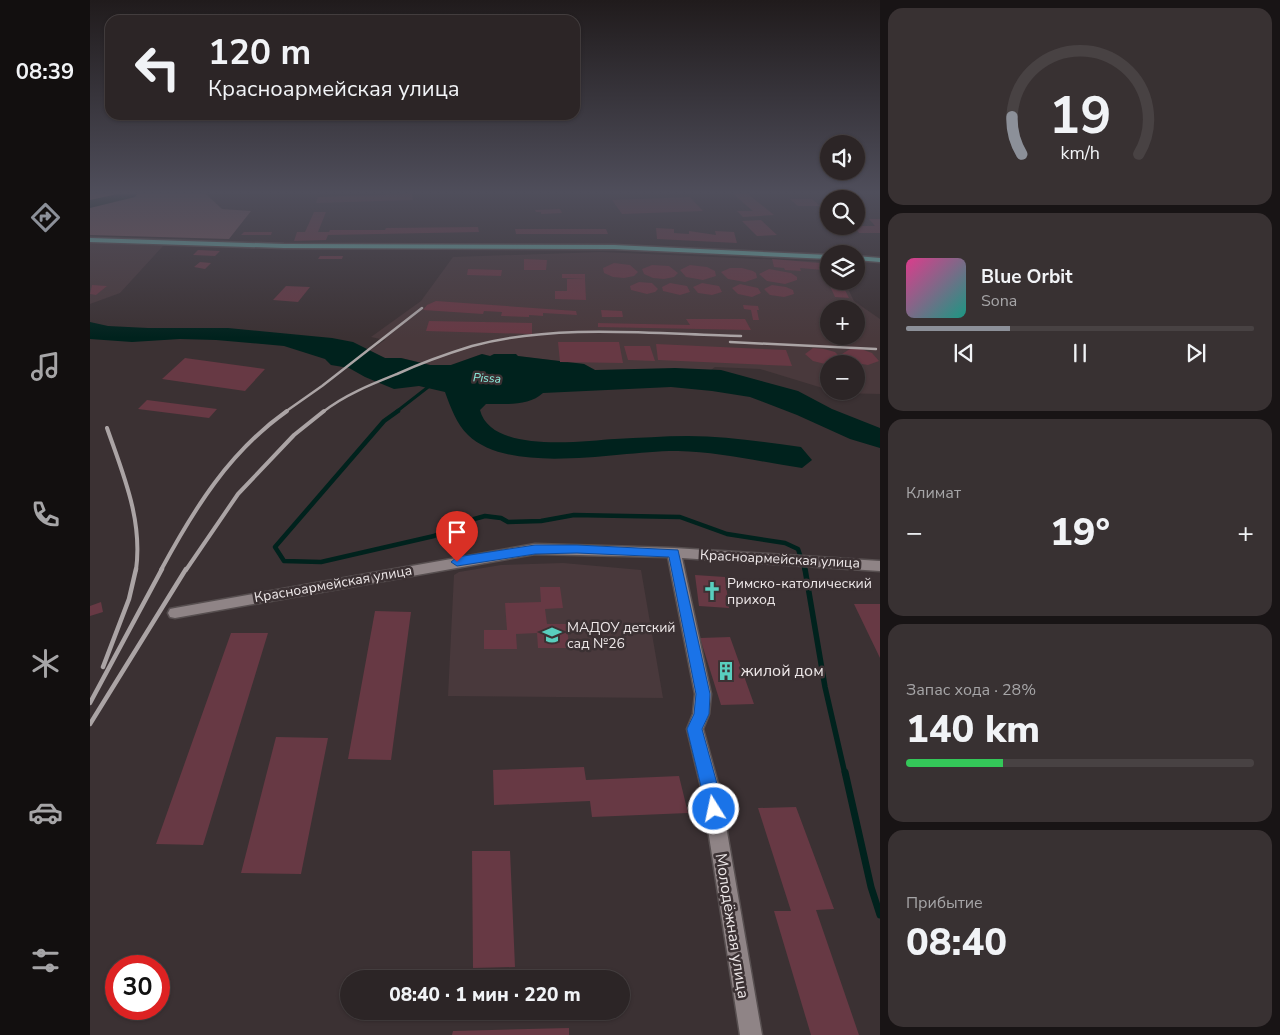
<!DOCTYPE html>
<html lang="ru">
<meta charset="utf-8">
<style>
body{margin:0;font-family:"Nunito Sans",sans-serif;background:#383132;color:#f1f3f6;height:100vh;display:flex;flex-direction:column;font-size:19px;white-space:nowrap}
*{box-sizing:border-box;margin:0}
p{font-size:16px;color:#a6a5a7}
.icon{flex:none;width:28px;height:28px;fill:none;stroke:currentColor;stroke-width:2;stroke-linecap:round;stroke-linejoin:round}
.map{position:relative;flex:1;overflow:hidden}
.drawer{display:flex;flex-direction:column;gap:8px;padding:8px;background:#181415;width:400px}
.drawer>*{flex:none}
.hud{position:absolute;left:15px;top:15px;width:475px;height:105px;border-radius:15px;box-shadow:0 1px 4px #0004,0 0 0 1px #484243;background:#2c2526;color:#f1f3f6;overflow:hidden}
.controls{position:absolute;left:730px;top:135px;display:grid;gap:10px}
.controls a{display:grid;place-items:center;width:45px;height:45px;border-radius:50%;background:#2c2526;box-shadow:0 1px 4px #0004,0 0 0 1px #484243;font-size:25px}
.speed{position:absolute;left:15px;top:955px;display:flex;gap:10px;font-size:25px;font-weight:700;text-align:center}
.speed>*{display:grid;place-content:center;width:65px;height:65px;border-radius:50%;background:#2c2526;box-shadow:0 1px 4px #0004,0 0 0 1px #484243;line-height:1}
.speed .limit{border:8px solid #d22;background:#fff;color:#111}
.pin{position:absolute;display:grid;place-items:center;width:42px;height:42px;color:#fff;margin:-51px -21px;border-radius:50% 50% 50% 0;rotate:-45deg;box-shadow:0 0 5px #0007}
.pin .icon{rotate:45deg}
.me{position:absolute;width:55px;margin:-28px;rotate:350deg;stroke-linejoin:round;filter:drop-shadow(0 0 4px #0008)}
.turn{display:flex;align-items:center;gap:18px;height:105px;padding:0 20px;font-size:22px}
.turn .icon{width:65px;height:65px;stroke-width:2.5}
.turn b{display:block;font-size:35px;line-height:42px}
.big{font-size:38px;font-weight:800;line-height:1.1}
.drawer .tile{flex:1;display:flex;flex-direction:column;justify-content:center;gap:8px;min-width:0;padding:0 18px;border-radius:15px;background:#383132}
.drawer .dial{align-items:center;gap:0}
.dial svg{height:130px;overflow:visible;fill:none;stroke:#484243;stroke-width:7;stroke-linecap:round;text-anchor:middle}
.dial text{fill:#f1f3f6;stroke:none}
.song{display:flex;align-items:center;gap:15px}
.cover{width:60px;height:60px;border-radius:8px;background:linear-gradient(135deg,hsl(330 70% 55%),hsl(170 70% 35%))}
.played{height:5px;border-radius:2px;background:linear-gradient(90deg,#8c9099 30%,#484243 30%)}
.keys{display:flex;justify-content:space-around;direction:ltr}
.heat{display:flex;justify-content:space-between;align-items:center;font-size:28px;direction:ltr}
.charge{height:8px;border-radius:4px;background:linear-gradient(90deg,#34c759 28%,#484243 0)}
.trip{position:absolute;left:250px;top:970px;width:290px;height:50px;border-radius:25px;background:#2c2526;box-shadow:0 1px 4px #0004,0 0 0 1px #484243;font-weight:800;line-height:50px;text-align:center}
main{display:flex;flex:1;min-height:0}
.tab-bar{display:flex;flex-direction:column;width:90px;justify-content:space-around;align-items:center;background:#120f0f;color:#a6a5a7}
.tab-bar .icon{width:35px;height:35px}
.tab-bar .active{color:#8c9099}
.tab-bar b{font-size:22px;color:#f1f3f6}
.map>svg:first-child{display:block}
.built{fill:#49393c;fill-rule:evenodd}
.green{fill:#735359}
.water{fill:#00221d}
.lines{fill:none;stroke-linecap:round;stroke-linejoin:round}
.stream-far3{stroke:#00221d;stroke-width:3}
.stream-far2{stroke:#00221d;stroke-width:4.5}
.stream-far1{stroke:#00221d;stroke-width:5.5}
.stream{stroke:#00221d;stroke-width:7}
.river{fill:#00221d;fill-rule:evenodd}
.building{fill:#673944}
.street-casing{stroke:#574f50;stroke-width:3}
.primary-casing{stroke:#574f50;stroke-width:3}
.street{fill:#8f8486;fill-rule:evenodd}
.primary{fill:#69ada5;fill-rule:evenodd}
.rail-far2{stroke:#aba4a5;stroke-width:2.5}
.rail-far1{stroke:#aba4a5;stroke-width:4}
.rail{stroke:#aba4a5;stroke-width:4.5}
.route{fill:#1a73e8;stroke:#114b97}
.labels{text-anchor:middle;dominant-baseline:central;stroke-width:5;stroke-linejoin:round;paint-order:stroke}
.far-water-label{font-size:12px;font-style:italic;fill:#8df0e1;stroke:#3b3133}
.street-label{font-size:14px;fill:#ede7e8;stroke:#3b3133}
.poi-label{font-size:14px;fill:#ede7e8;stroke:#3b3133;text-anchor:start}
.near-poi-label{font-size:16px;fill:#ede7e8;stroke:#3b3133;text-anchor:start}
.near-street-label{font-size:16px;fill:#ede7e8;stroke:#3b3133}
</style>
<main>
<nav class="tab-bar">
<b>08:39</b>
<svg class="icon active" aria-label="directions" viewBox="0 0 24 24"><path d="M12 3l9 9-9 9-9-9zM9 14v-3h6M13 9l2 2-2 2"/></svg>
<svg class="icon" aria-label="music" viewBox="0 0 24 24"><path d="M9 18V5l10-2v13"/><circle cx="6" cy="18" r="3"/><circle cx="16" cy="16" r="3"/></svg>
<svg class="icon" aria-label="phone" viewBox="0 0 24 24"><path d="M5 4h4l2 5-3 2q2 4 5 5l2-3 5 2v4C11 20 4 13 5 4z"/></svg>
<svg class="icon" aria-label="climate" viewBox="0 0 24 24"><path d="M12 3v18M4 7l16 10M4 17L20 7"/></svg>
<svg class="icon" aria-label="car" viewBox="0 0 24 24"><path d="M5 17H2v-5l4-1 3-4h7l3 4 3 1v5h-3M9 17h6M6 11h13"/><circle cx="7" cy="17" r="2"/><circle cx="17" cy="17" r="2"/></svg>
<svg class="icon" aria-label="filters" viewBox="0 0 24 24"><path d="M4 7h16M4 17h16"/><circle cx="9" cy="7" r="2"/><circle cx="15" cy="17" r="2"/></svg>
</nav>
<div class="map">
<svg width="790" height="1035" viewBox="0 0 790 1035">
<rect width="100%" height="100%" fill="#3b3133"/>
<path class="built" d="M0,243l73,3 -43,47 -30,11z
M511,252l228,10v19h15l10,20 26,18v75l-42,-1 -6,-2h24v-27h-27v26l-69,-21 -45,-2 -4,3h-116l-11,-6 -67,-8h-27l-8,-2 -31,11h-21l-29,-7h-16l-16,-7 16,-11 -14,-3 50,-36 32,-44zM739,309h27v27h-27z
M473,563l78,7 22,128 -215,-2 6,-121 5,-3 42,-7z"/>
<path class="green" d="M0,194h116l16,15 29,2 -22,28 -139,-4z"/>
<path class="water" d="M0,322l18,4 40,2h80l104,10 21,4 32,16h16l29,7h21l31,-11 8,2 4,-2h22l2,2 66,8 11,6 80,-2 46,2 77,21 34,18 48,19v20l-30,-9 -53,-24 -47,-18 -38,-6 -41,-4 -128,6c-14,13 -38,11 -57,11l-6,6c11,44 102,31 135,29 24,-1 48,-3 73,-3 38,0 75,6 113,11l11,13 -10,8c-41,-6 -82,-16 -124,-17 -56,-1 -166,26 -210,-16 -11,-10 -18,-29 -23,-43l-26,-6 -25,3 -29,-12 -16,-9 -18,-3 -6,-6 -41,-13 -68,-6 -36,-1 -48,3 -42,-3z"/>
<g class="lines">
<path class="stream-far3" d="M306,412l36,-28"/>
<path class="stream-far2" d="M308,411l-14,10 -109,126 9,14 37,1 113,-26 33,-15 18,-5 16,2 7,4 33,-1 33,-6 106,2 47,17 58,9 13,6 7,21"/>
<path class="stream-far1" d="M715,569l20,118 20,87"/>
<path class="stream" d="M755,772l26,115 9,28"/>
<path class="river" d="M27,194h20l-2,3 -45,11v-8z"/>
</g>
<path class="building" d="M322,194l1,6 -97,3 2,-6z
M643,194h15l26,21 -31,2 -6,-6h16z
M600,197l13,14 -81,3 -10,-14z
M700,199h22l8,7h-22z
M470,209l2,4 -21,1v-2h-5l-1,-2z
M224,212h12l-8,20h11l1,-2h55l1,-2 92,-1 1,5 -151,3 -2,5 -32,1 3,-9h8z
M779,219h11v14h-21l-5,-7h21z
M671,220l16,15 -20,1 -15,-15z
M566,228l18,1v4l15,1v-3l27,4 -1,-4 19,1 3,11 -80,-4z
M425,229h91l2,5h-92z
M154,232h28l-1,3h-30z
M108,250l22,1 -5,5 -22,-1z
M230,256h23l-1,3h-24z
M434,259l23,1 -1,10h-22z
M682,259l48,4 3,7 -23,-2 1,3 -16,-1 -1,-2 -10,-1z
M110,262l11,1 -6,6 -11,-2z
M524,263l16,2 8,7 -4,4 -10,2 -11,-1 -9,-4 -1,-5z
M562,265l17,1 9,7 -4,4 -10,2 -11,-1 -9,-4 -2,-5z
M600,265l17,2 8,4 1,5 -13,4 -17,-3 -6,-7z
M640,268h12l11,3 3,2 1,5 -12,4 -17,-3 -7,-7z
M378,269l34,1 -1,6 -34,-1z
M679,269l22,4 6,4v3l-12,4 -18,-3 -8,-7z
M472,274h23v5l-23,-1z
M477,279h18l1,21 -31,-1v-8h12z
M549,282l13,1 6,6 -3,3 -8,2 -16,-4 -1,-4z
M738,282h13l8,16 -14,-1z
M580,283l17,3 3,6 -10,3 -17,-4 -1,-4z
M612,283l17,3 3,6 -10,3 -14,-2 -5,-6z
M650,284l18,4 3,5 -9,4 -14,-3 -6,-6z
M2,285l15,1 -11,9 -6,-1z
M682,285l14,2 7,3 1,4 -10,3 -14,-2 -6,-6z
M196,286l24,1 -12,15 -25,-2z
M346,301l140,10 1,4 -34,-2v3l-14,-1v2l-28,-1 1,-4 -18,-1 -1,3 -60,-4 4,-5z
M653,305l15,1 1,4h-2l2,10h-6l-2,-10 -7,-1z
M511,310l21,1 1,6h-21z
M596,319h59l6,11 -153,-3v-4l92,2z
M339,321l103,2v11l-106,-3z
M468,342h61l4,21 -63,-1z
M566,344l130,6 6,16 -134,-6z
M534,346h26l5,15 -27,-1z
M723,348l11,1 11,3 6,6v3l-4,3 -8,1 -16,-4 -8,-7z
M760,349h11l11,4 7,8 -11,4 -18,-3 -8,-8z
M95,358l80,11 -20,22 -83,-12z
M57,400l70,9 -8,9 -71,-9z
M605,575l30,2 4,31 -30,-2z
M450,587h20l3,21 -18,1 2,15h20l2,24h-31l-1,-15 -21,1 1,15h-33v-19h23l-2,-27 36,-1z
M11,602l2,10 -13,4v-10z
M764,604h26v54z
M285,611l36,1 -20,148 -43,-1z
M141,633h37l-65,212 -47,-1z
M640,637l24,67 -33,1 -21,-67z
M186,737l52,1 -27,136 -60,-1z
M494,767l2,13 93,-4 9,37 -96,4 -2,-16 -96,4 -1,-35z
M706,807l38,102 -18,1 43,125h-48l-37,-124h17l-33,-103z
M382,851h38l5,116 -42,1z
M479,1028v7h-117l1,-4z"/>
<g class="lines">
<g class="street-casing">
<path id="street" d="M445,544l139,4 206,13v10l-198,-13 29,136 -2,20 -6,15 17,62 42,244h-22l-38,-244 -15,-62 6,-15 2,-20 -27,-137 -133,-3 -360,64 -5,-1 -2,-4 2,-4 5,-1z"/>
</g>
<g class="primary-casing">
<path id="primary" d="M0,238l194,6 330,1 215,10v4l-215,-10 -330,-1 -194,-6z
M766,256l24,2v4l-24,-2z"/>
</g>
<use href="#street" class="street"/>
<use href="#primary" class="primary"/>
<path class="rail-far2" d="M640,342l146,7
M195,412l37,-26 100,-78
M233,412c21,-17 49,-28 74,-38 24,-11 49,-20 75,-28 85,-23 182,-12 269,-10"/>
<path class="rail-far1" d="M17,428c16,46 36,92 29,142
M71,570c33,-61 68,-118 126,-159
M96,570l52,-76 56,-59 30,-24"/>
<path class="rail" d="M13,667l26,-68 7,-30
M0,703l72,-134
M0,724l96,-155"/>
</g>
<linearGradient id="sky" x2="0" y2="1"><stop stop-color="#201b1c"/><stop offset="0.57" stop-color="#4f4e5b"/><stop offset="1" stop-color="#4f4e5b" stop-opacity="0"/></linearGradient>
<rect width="790" height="338" fill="url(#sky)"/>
<path class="route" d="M445,545h42l101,5 32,144 -1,20 -7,15 17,62 3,18 -2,6 -6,2 -6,-2 -21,-86 7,-15 2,-20 -27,-137 -92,-4 -42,1 -78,12 -6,-4 6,-5z"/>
<defs>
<g id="church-bare" transform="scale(1.5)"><path d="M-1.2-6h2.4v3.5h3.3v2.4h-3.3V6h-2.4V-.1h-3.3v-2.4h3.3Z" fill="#59cebe" stroke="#3b3133" stroke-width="2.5" paint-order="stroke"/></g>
<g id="school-bare" transform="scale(1.5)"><path d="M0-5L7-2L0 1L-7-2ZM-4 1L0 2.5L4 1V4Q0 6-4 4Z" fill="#59cebe" stroke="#3b3133" stroke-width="2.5" paint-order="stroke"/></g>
<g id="building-bare" transform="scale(1.5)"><path d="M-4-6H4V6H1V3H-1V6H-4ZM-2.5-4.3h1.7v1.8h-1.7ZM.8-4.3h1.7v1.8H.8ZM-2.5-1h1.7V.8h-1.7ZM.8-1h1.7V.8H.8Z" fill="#59cebe" stroke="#3b3133" stroke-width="2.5" paint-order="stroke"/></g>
</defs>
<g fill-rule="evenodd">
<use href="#church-bare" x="622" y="591"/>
<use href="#school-bare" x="462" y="635"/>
<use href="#building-bare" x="636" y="671"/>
</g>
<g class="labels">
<g class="far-water-label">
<text transform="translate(397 378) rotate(3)">Pissa</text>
</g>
<g class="street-label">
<text transform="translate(690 559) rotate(3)">Красноармейская улица</text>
<text transform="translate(243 584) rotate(-10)">Красноармейская улица</text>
</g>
<g class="poi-label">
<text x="637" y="583">Римско-католический<tspan x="637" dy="16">приход</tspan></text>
<text x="477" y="627">МАДОУ детский<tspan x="477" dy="16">сад №26</tspan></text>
</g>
<g class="near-poi-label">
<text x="651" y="671">жилой дом</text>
</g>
<g class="near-street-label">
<text transform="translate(642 926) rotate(81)">Молодёжная улица</text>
</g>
</g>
</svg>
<div class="controls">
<a><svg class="icon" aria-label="sound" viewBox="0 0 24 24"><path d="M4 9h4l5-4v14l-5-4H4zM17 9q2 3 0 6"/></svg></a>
<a><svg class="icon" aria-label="search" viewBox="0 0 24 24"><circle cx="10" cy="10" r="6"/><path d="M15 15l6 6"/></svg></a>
<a><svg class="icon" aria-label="layers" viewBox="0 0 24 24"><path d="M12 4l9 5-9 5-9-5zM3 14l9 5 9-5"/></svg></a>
<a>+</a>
<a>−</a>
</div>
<div class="speed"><div class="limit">30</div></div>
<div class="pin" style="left:367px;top:562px;background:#d93025"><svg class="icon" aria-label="arrive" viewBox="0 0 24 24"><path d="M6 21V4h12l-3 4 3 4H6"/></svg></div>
<svg class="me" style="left:624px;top:809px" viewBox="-20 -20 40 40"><circle r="17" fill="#1a73e8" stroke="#fff" stroke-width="3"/><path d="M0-11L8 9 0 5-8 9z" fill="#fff"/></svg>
<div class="trip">08:40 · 1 мин · 220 m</div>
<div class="hud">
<div class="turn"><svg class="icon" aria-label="left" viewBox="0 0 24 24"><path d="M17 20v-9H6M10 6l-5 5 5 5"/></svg><div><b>120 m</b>Красноармейская улица</div></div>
</div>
</div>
<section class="drawer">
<div class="tile dial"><svg viewBox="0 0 100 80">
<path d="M14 69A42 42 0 1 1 86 69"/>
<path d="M14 69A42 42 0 0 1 8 46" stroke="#8c9099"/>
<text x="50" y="56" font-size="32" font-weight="700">19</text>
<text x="50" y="72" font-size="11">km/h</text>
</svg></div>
<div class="tile">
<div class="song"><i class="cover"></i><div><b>Blue Orbit</b><p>Sona</p></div></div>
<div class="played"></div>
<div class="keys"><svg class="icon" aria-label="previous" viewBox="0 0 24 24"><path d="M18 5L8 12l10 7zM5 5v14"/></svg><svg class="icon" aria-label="pause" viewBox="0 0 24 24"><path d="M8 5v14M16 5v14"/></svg><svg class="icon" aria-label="next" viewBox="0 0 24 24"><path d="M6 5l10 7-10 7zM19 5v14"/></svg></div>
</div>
<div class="tile"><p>Климат</p>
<div class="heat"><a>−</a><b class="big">19°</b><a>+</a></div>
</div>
<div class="tile"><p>Запас хода · 28%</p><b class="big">140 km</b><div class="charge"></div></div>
<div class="tile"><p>Прибытие</p><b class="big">08:40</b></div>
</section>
</main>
